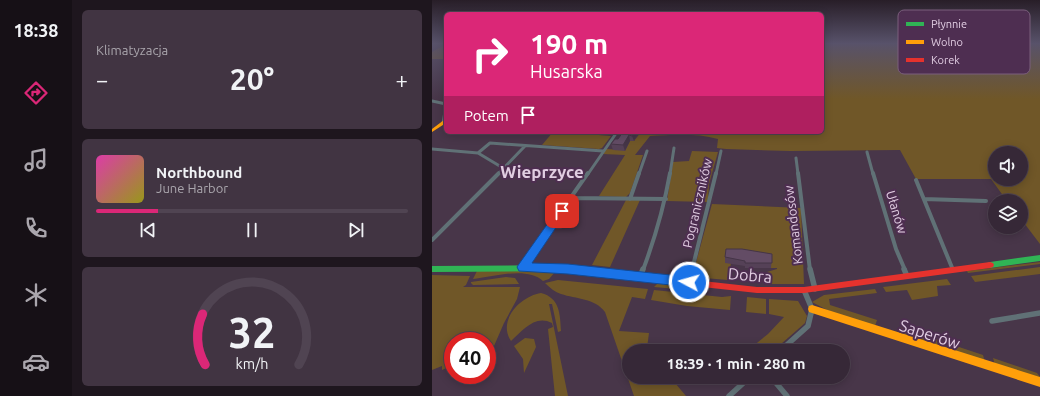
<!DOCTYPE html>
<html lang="pl">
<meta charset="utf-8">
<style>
body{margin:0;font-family:Ubuntu,sans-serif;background:#413442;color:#f1f3f6;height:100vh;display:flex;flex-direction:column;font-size:15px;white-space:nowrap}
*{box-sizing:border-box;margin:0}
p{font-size:13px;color:#aaa6ad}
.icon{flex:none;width:22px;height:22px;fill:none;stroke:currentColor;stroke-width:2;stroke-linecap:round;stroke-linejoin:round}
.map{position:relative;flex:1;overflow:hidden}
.side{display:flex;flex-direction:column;gap:10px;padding:10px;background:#1e161e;width:360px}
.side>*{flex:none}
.guide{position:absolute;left:12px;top:12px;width:380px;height:122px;border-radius:6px;box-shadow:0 2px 10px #0003,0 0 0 1px #504452;background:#db2777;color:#fff;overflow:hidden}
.fabs{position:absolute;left:556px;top:146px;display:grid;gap:8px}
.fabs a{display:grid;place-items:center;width:40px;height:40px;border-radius:50%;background:#362837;box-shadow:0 2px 10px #0003,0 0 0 1px #504452;font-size:20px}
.speed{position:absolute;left:12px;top:332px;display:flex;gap:8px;font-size:20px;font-weight:700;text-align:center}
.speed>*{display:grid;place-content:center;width:52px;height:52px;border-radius:50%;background:#362837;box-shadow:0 2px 10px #0003,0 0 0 1px #504452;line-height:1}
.speed .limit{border:6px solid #d22;background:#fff;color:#111}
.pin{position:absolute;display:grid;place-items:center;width:34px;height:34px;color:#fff;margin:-17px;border-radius:8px;box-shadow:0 2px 6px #0006}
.me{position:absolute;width:44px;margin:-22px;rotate:276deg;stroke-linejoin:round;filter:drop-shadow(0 0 3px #0008)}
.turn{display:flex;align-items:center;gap:14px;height:84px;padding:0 20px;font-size:18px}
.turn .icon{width:52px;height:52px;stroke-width:2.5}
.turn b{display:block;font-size:28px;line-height:34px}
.then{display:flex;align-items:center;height:38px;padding:0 20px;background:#0003;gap:8px;font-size:15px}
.big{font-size:30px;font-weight:700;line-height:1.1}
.side .card{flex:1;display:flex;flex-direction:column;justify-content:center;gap:6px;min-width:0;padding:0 14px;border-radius:6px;background:#413442}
.side .dial{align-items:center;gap:0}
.dial svg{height:104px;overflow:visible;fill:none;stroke:#504452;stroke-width:7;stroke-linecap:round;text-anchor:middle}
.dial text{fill:#f1f3f6;stroke:none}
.song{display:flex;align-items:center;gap:12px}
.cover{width:48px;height:48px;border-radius:6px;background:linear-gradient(135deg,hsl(320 70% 55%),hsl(60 70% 35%))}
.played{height:4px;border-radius:2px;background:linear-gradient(90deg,#db2777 20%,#504452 20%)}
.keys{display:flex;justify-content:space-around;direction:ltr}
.heat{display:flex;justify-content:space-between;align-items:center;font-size:22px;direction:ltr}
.trip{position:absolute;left:190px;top:344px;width:228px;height:40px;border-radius:20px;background:#362837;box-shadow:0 2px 10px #0003,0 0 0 1px #504452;font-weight:700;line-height:40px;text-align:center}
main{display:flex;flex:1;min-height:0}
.dock{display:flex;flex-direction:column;width:72px;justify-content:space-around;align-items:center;background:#161016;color:#aaa6ad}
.dock .icon{width:28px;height:28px}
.dock .on{color:#db2777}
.dock b{font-size:18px;color:#f1f3f6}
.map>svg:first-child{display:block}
.green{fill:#705728;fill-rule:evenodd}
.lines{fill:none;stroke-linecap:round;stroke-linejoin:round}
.street-far2{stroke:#607176;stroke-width:3}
.street-far1{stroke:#607176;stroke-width:4}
.street{stroke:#607176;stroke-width:5.5}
.fast{fill:#30b455;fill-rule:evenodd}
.slow{fill:#ff9f0a;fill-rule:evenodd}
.jam{fill:#e5322d;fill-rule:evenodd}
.wall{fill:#554157}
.shaded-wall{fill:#453547}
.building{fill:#634c65;stroke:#453547}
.route{fill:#1a73e8;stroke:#114b97}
.labels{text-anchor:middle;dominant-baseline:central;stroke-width:4;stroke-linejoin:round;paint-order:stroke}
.street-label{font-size:13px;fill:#e1cde2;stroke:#4e2e51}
.near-street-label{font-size:16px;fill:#e1cde2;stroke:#4e2e51}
.district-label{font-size:17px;font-weight:bold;fill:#e1cde2;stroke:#4e2e51}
.key{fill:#4e2e51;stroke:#7a5e7c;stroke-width:1}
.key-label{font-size:11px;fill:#e1cde2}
</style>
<main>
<nav class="dock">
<b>18:38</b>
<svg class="icon on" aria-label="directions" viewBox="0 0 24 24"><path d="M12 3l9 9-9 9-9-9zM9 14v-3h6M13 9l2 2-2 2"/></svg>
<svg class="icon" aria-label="music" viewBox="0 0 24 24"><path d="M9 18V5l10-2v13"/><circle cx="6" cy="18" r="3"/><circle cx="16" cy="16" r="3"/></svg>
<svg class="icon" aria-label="phone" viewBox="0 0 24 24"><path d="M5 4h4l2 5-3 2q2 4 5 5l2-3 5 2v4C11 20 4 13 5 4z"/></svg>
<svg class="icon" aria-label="climate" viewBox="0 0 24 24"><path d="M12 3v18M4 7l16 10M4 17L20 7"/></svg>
<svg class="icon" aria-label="car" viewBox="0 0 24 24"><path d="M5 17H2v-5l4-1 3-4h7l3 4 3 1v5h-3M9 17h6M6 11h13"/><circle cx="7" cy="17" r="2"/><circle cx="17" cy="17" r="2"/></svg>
</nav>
<section class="side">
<div class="card"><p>Klimatyzacja</p>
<div class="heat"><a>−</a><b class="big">20°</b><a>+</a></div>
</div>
<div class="card">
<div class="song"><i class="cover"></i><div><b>Northbound</b><p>June Harbor</p></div></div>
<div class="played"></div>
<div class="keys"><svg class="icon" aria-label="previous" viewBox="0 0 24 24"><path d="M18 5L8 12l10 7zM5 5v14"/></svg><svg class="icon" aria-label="pause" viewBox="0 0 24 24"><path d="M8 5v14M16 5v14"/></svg><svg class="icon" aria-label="next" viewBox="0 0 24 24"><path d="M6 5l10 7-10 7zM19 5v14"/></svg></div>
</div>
<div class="card dial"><svg viewBox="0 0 100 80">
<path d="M14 69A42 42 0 1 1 86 69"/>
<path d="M14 69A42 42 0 0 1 12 30" stroke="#db2777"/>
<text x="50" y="56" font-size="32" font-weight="700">32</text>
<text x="50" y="72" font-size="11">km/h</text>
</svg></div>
</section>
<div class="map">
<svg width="608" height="396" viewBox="0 0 608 396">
<rect width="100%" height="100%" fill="#483649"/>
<path class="green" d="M14,44v15h-14v-7z
M390,44h218v200l-19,-25v-18h-14l-16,-22h-75l-16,-29 -110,1 -64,-2 -9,-1 1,-9c-22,-6 -45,-4 -68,-3l-15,19h8l-13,38 -4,4 -27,-1 26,-41 -22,-1 3,-5 19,1 -7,-11 16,2 7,-9h181zM563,153h26v26h-26z
M121,132h7l51,4 -9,12 -3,1 -57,-4z
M260,151l26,1 -9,32 -1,18 -41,-1 6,-39 16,-1z
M194,200h14l-30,67 -18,-2z
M280,204l89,4 3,76h-39l2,-12 10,-3v-1h-6l-40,-5 -3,17 -36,-3z
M608,262v2l-72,9 -1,-2z
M608,267v7l-65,8 -4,-6z
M45,271h76l2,1 -6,7 -6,2c-16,-15 -50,-4 -70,-2z
M0,275l38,1 -4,9 -3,2h57l-3,12 -13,24 -17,39v-21h-34v24l-11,5v-4l-10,4z
M74,277l9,1 4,6 -46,1 -2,-2v-1z
M515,279l4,6 -14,1 1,10 -26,4 -5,-10 -21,2 -3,-5z
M126,280l90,9 -3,10 -13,-2 -13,34 30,2 -2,15 3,3h-21v26h41l16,19h-52l-29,-84c-10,-14 -29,-13 -44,-18 -6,-2 -11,-6 -16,-11z
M227,282l34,6 -5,2 -34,-3z
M443,289l2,4 -48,6 1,6 47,15 -2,6 -44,-14 -19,-10 12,-7z
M222,290l68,7 9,-1 -1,14 -43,-4 -36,-6z
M109,293c19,5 19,21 20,38l-3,1 -6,-28h-3l19,92h-13l-7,-67 5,-2 -1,-4c-17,-9 -30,8 -41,18 -14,-21 10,-45 30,-48z
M315,297l19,2v15l-20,-2z
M337,299l29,2 9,15 -2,7 -32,28h-26l21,-17 16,-17 -15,-3z
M467,327l39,12 -1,7 -37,-12z
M93,338l9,1 2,8 -12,26 -1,-14 -9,-13z
M515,343l36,12 2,7 -30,-10 -1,-6z
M561,358l44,15 3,4 -45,-12z"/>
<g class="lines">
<path class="street-far2" d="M0,101l14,3
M11,123l3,-17
M0,149l46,4 25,15
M435,152l6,22
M46,153l12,-10 113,8
M364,158l2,16
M66,174l27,-28
M156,174l29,-42
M207,174l8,-23
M238,174l4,-26
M284,174l5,-23"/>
<path class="street-far1" d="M366,173l12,97
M441,173l23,76 9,21
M484,180l37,90
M139,198l95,1
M198,199l9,-26
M492,199l62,2
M0,240l67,-67
M90,267l66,-94
M211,270c12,-32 21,-63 27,-97
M260,270l24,-97"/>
<path class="street" d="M378,269l5,20
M472,269l3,7
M208,277l3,-8
M257,282l3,-13
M560,321l48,-8
M348,351l28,-25 4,-17 -8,-19
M339,377l16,19
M297,396l21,-19"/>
<path class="fast" d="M608,255v6l-50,7 -3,-1 -1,-2 1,-2 3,-1z
M127,265l89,10 3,1 1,2 -1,2 -3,1 -89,-10 -127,1v-6z"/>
<path class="slow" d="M12,120h2v3l-14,9v-3z
M380,305l228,72v10l-228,-74 -3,-1 -1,-3 1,-3z"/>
<path class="jam" d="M558,262l3,1 1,2 -1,2 -3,1 -186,25h-47l-109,-12 -3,-1 -1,-2 1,-2 3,-1 109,12h47z"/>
</g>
<path class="wall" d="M191,132l13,5 -2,4h-4l-5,10 -12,-1 -2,-6 7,-5z
M135,215l2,4 -7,10h-8l-2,-4z
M340,254l-1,14h-26v-2l-20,-3v-6z"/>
<path class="shaded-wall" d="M202,132l2,5 -2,4 -2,-5z
M197,135l1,6 -5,10 -2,-6z
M135,215l2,4 -7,10 -2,-3z"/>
<path class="building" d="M191,132h11l-2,4 -3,-1 -6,10 -12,-1 4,-5h3z
M127,214l8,1 -7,11 -8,-1z
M294,249h16l30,5v9h-27v-2l-20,-4z"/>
<linearGradient id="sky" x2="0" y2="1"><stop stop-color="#281e28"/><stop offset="0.44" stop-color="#58526a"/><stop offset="1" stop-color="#58526a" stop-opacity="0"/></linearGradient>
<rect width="608" height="99" fill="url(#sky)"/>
<path class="route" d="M130,208l5,3 -35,52 36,1 121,13 4,2 2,3 -2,4 -4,1 -121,-13 -49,-3 -2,-4 2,-3 39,-55z"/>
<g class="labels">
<g class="street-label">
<text transform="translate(265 203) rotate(-77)">Pograniczników</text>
<text transform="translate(465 212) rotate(73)">Ułanów</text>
<text transform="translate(361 225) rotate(-97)">Komandosów</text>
</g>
<g class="near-street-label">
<text transform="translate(318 275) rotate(5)">Dobra</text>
<text transform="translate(498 334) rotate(18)">Saperów</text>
</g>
<g class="district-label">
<text x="110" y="171">Wieprzyce</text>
</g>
</g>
<rect x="466" y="10" width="132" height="64" rx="6" class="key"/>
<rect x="474" y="22" width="18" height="4" fill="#30b455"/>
<rect x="474" y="40" width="18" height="4" fill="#ff9f0a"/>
<rect x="474" y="58" width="18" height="4" fill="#e5322d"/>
<g class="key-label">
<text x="499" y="28">Płynnie</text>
<text x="499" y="46">Wolno</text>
<text x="499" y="64">Korek</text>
</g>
</svg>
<div class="fabs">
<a><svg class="icon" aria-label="sound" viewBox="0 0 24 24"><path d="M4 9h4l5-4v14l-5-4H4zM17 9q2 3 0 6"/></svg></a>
<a><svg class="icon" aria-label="layers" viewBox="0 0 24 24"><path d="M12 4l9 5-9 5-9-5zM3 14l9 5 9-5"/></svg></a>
</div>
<div class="speed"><div class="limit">40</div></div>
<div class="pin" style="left:130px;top:211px;background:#d93025"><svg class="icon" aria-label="arrive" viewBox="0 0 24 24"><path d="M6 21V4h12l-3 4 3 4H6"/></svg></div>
<svg class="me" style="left:257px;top:282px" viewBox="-20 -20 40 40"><circle r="17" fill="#1a73e8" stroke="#fff" stroke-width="3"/><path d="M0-11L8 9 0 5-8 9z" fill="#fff"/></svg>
<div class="trip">18:39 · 1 min · 280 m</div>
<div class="guide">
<div class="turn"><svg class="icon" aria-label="right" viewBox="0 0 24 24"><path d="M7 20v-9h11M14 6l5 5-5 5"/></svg><div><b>190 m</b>Husarska</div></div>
<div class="then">Potem<svg class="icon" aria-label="arrive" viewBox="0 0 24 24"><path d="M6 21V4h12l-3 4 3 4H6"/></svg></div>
</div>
</div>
</main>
